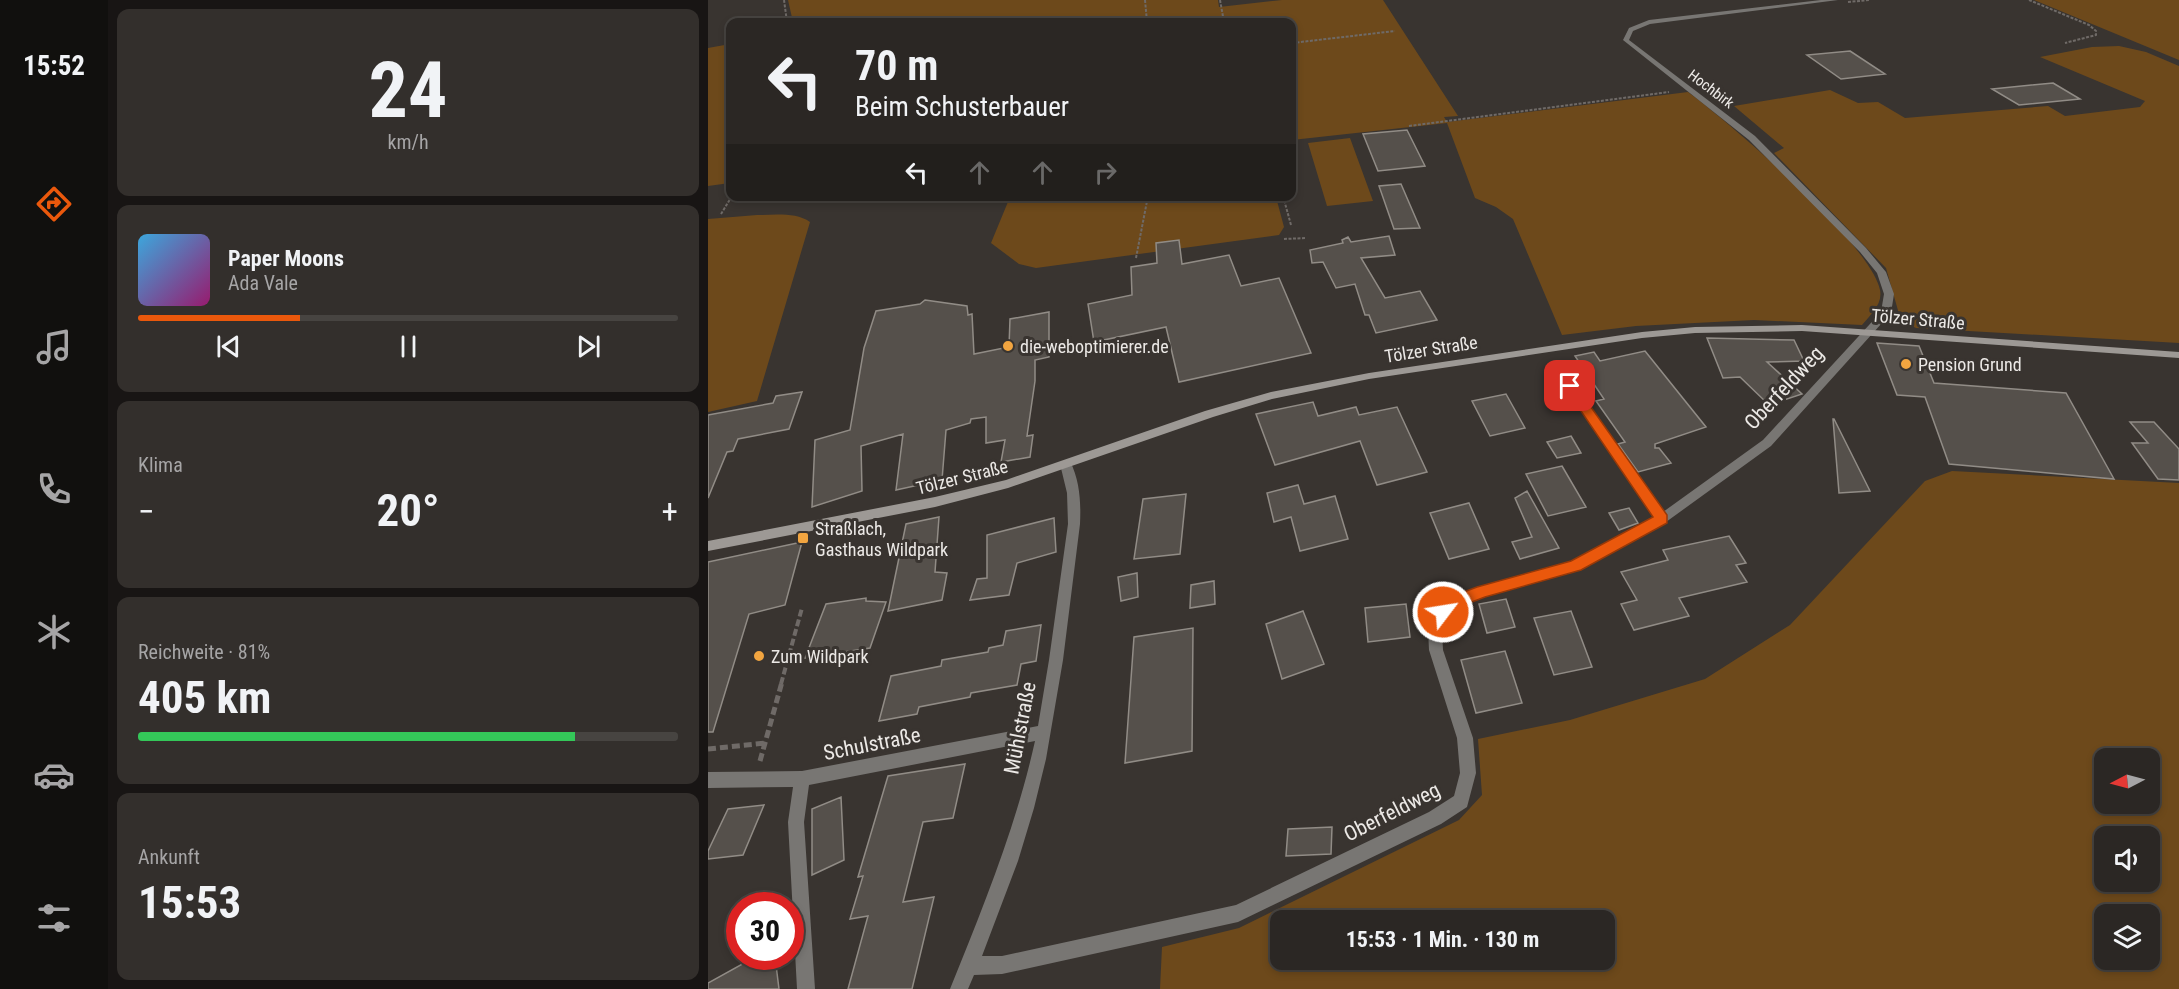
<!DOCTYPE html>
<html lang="de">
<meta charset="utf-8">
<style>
body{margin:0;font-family:"Roboto Condensed",sans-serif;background:#332f2c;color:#f1f3f6;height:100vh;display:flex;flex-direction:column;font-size:22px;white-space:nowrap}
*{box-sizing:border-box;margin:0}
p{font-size:20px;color:#a6a5a6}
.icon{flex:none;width:33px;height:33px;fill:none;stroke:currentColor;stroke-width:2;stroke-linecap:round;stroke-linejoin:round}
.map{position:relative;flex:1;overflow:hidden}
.drawer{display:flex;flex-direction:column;gap:9px;padding:9px;background:#181514;width:600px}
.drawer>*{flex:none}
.hud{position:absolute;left:18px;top:18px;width:570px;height:183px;border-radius:12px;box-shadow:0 3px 9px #0003,0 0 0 2px #474441;background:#2b2724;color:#f1f3f6;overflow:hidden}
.needle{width:39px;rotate:264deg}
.tools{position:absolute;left:1386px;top:748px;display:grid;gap:12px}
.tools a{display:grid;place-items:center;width:66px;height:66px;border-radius:12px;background:#2b2724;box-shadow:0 3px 9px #0003,0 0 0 2px #474441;font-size:30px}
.speed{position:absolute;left:18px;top:892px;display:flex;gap:12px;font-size:30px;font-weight:700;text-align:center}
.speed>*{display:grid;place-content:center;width:78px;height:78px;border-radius:50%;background:#2b2724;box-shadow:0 3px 9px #0003,0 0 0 2px #474441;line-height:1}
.speed .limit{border:9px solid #d22;background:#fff;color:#111}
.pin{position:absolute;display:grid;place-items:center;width:51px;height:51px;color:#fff;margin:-26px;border-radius:12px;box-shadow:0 3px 9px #0006}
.me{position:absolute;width:66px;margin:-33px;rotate:59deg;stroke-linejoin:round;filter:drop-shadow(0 0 4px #0008)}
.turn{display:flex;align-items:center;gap:21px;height:126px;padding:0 30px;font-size:27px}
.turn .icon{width:78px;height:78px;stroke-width:2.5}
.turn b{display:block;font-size:42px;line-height:51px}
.lanes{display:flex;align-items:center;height:57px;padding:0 30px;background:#0003;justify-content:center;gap:30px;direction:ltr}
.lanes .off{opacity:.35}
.big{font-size:45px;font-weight:700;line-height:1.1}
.drawer .card{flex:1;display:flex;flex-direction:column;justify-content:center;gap:9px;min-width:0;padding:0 21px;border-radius:12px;background:#332f2c}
.drawer .dial{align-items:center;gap:0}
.dial b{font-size:78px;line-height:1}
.song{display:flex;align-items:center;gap:18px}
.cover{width:72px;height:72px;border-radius:9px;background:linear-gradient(135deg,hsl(200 70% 55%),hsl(320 70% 35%))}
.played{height:6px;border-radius:3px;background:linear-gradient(90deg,#ea580c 30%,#474441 30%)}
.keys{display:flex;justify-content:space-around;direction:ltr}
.heat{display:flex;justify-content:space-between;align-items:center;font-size:33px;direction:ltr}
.charge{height:9px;border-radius:4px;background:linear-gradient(90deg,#34c759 81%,#474441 0)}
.trip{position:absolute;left:562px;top:910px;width:345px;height:60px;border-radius:12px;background:#2b2724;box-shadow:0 3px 9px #0003,0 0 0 2px #474441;font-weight:700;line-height:60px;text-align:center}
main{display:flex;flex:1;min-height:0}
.menu{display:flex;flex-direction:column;width:108px;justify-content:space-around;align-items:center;background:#11100e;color:#a6a5a6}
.menu .icon{width:42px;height:42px}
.menu .active{color:#ea580c}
.menu b{font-size:27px;color:#f1f3f6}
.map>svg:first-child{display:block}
.green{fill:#6d491b;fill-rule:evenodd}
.building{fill:#55504b;stroke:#918c86;stroke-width:1.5}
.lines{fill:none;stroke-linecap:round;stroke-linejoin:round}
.path-far2{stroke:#6f6a67;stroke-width:2;stroke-dasharray:3 1.5;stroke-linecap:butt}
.path-far1{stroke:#6f6a67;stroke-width:4;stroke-dasharray:7 3;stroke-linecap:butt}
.path{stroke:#6f6a67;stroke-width:5;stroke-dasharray:8 4;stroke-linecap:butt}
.street{fill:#787673;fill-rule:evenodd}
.secondary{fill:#9d9995;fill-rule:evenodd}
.route{fill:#ea580c;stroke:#983908;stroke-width:1.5}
.poi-dot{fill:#f2a540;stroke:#393430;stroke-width:2}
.labels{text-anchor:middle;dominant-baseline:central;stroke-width:6;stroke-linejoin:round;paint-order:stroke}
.far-street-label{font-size:15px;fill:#ece9e6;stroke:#393430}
.street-label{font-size:18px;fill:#ece9e6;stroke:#393430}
.poi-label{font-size:18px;fill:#ece9e6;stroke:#393430;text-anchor:start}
.near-street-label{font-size:21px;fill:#ece9e6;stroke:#393430}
</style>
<main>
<nav class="menu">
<b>15:52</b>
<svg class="icon active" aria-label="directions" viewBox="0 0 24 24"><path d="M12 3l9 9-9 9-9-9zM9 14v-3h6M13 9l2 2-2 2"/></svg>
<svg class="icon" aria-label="music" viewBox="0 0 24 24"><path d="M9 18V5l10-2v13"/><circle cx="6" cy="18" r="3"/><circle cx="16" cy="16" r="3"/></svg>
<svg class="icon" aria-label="phone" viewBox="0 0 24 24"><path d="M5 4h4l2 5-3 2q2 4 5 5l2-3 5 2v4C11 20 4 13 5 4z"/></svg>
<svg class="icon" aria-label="climate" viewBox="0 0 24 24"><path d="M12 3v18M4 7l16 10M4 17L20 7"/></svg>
<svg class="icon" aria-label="car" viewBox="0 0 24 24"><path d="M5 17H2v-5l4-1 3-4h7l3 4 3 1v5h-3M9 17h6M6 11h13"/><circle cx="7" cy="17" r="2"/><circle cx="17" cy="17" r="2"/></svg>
<svg class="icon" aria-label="filters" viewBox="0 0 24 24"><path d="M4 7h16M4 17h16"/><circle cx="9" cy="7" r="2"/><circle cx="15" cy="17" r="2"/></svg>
</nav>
<section class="drawer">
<div class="card dial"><b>24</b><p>km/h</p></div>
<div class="card">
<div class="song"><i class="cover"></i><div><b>Paper Moons</b><p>Ada Vale</p></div></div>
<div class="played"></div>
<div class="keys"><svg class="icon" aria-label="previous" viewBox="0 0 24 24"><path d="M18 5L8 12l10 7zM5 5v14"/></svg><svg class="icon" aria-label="pause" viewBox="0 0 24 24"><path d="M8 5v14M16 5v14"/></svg><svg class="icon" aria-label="next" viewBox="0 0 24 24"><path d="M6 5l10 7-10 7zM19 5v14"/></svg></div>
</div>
<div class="card"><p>Klima</p>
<div class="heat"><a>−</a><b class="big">20°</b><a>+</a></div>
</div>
<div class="card"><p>Reichweite · 81%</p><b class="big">405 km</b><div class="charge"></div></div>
<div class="card"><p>Ankunft</p><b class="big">15:53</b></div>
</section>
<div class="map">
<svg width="1471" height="989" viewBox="0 0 1471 989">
<rect width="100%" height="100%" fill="#393430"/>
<path class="green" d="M80,0h430l1,7 63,-7h101l75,116 -14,1 3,5 241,-30c42,31 183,152 192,198 3,14 -10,25 -18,35l-108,-5 -118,6 -74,9 -49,-116 -17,-12 -21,-9 -28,-75 -155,17v-118h-499z
M1326,0h145v60z
M22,44v139l-22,3v-138z
M1411,46l27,6 33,14v277l-263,-15 -15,-7 -15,-53 -112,-115 10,-5 -50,-42 96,-16 28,13 20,-1 27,16 143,-12 17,10 75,-9 5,-6 -105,-44 52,-10z
M642,138l23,63 -46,5 -19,-63z
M302,197h266l8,30 -5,8 -243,33 -17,-4 -28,-21z
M49,215c17,0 39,-3 53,7l-53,179 -49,11v-193z
M1244,471l227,12v506h-1019l2,-42 77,-19 220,-108 23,-25 -4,-56 92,-19 135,-41 85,-54 135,-144zM1396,759h46v45h-46zM1396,837h46v45h-46zM1396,915h46v45h-46zM573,921h324v39h-324z"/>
<path class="building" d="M1142,51l35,23 -44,5 -34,-24z
M1345,83l27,16 -61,6 -27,-16z
M699,130l18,36 -47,5 -15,-37z
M693,184l19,44 -26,1 -15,-43z
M681,236l6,19 -34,3 24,40 35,-7 17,29 -61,13 -7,-18h-4l-10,-31 -19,4 -13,-26 -11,1 -2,-13 33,-7 -1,-3 6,-3 3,5z
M471,240l3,24 47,-9 12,31 38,-8 32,75 -132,29 -13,-55 -72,15 -6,-38 44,-9 -1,-28 26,-4 -1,-20z
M217,300l42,6 1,9 4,-1 2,40 35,-7 1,-28 39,-7v45l-14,3v21l-8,55 6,-1 -3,22 -29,5 4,-22 -19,3v-26l-15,2 -1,4 -24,7 -4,50 -46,10 7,-56 -42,12 1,45 -50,16 3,-67 35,-10 14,-82 12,-37 44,-7z
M999,338l87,2 10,21 -37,1 35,32 -33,11 -29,-28 -17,1z
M1169,343l42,3 15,37 132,10 48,86 -165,-15 -24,-67 -28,-2z
M937,351l61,76 -51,17v4h4l12,15 -33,9 -20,-28 7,-2 -29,-41 8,-2 -29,-43 19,-4 6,9z
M94,392l-13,37 -51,10 -5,12 -6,1 -19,46v-83l65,-12 3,-7z
M798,394l19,34 -35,8 -18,-35z
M605,402l5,14 38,-9 3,8 38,-8 30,65 -50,13 -17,-44 -85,24 -19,-51z
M1125,419h1l36,72 -31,2z
M1422,422h24l25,27v31l-21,-1 -26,-36h16z
M863,436l10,17 -24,5 -10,-16z
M854,466l24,41 -38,9 -22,-42z
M590,485l6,19 31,-8 13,43 -48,12 -9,-34 -17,5 -7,-29z
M819,491l32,57 -39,11 -8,-17 20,-5 -17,-39z
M478,494l-6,60 -46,5 9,-60z
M761,503l20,46 -40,10 -19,-46z
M921,508l9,15 -19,7 -10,-17z
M231,517l-4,55 12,1 -5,27 -54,11 18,-87z
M346,518l2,34 -39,11 -8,32 -39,5 7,-21 10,-1v-43z
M1021,536l17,27 -10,2 11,17 -68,16 10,18 -55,14 -13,-26 16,-4 -16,-28 47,-12 -5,-10z
M94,542l-17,63 -36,9 -36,118h-5v-170z
M429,573l1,24 -17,4 -3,-24z
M506,581l1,23 -25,4 1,-23z
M158,598v3l20,1 -16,46 -65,10 21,-54z
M798,599l9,28 -28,6 -8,-29z
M698,604l4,33 -42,5 -3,-34z
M595,611l21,53 -42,15 -16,-55z
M863,611l21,56 -38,8 -20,-57z
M333,625l-5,36 -15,3 -4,21 -46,8 -1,4 -51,10 -2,7 -38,7 12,-45 50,-10 1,-6 46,-8 1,-4 14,-3 3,-14z
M485,628l-1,123 -67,12 9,-126z
M797,651l17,52 -46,10 -15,-53z
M257,764l-12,54 -30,4 -20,80 31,-5 -22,92h-64l20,-73 -18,3 13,-43 -5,1 30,-101z
M133,797l3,63 -32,15v-66z
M56,805l-21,50 -35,4v-8l20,-42z
M624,827l-1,27 -45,2 2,-27z
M47,957h20l4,32h-71v-6z"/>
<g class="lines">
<path class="path-far2" d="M76,0l3,22
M437,0l2,22
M512,0l4,22
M1321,0l60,25 7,6v4l-31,8
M1140,2l22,-2
M584,43l103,-12
M701,126l260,-34
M575,196l8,29
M13,214l11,-18
M576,239l22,-1
M428,258l12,-62"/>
<path class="path-far1" d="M73,684l21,-76"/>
<path class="path" d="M0,749l57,-6
M52,761l22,-79"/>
<path class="street" d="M1113,0h17l-188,24 -17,7 -4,9 126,96 111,112 20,24 8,22 -3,19 -120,133 -105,76 -86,48 -95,26 -21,9 -16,11 -6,14 1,20 30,88 3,35 -9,34 -26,17 -203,98 -236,52 -28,1 -6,14h-18c33,-82 66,-162 85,-248l-226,44 -5,37 11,167h-18l-9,-167 5,-35 -85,1v-16l94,-1 236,-45 11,-66 19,-136 -1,-31 -7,-29 6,-4 4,1c10,20 11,42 10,63l-17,136 -17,99 -12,49 -16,53 -36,95h20l234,-51 193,-93 25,-16 6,-23 -3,-35 -28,-88 -1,-20 10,-22 16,-11 23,-10 95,-25 82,-45 -88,-129 -1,-2 1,-2h8l89,128 100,-72 118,-128 3,-18 -7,-21 -17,-21 -111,-112 -126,-100 6,-12 20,-8z"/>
<path class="secondary" d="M1094,325l377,27v6l-377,-27 -107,2 -53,5 -273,41 -97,20 -59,18 -205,71 -73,19 -227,44v-10l227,-44 71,-17 199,-69 66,-19 98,-19 273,-41 53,-5z"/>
</g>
<path class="route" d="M862,382l4,1 93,132v8l-86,47 -96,27 -21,8 -16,12h-11l-2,-5 18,-16 24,-9 94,-26 82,-44 -89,-131z"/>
<g class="poi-dot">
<circle cx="300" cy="346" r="6"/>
<circle cx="1198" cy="364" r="6"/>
<rect x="89" y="532" width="12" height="12" rx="3"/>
<circle cx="51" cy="656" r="6"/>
</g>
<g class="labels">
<g class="far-street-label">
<text transform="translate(1003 89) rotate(37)">Hochbirk</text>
</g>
<g class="street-label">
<text transform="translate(1210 319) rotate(5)">Tölzer Straße</text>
<text transform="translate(723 349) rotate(-9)">Tölzer Straße</text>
<text transform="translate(254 477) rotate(-14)">Tölzer Straße</text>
</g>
<g class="poi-label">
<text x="312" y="346">die-weboptimierer.de</text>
<text x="1210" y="364">Pension Grund</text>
<text x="107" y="528">Straßlach,<tspan x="107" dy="21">Gasthaus Wildpark</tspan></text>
<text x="63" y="656">Zum Wildpark</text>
</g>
<g class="near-street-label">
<text transform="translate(1076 388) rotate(-47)">Oberfeldweg</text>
<text transform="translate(312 728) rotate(-79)">Mühlstraße</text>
<text transform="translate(164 744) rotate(-11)">Schulstraße</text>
<text transform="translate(684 812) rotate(-27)">Oberfeldweg</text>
</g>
</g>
</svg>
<div class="tools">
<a><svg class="needle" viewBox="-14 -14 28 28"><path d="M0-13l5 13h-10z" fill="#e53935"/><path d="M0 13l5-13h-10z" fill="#a6a5a6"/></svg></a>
<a><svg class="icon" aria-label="sound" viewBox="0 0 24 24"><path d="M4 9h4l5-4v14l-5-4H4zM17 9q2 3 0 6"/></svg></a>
<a><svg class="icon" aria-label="layers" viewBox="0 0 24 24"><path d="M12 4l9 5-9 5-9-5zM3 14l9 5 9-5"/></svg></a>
</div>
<div class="speed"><div class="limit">30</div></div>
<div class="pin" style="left:862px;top:386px;background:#d93025"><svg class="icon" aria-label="arrive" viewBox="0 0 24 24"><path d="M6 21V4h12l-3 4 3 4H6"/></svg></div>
<svg class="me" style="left:735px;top:612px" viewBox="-20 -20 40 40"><circle r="17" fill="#ea580c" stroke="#fff" stroke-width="3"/><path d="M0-11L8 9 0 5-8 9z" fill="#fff"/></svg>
<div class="trip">15:53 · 1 Min. · 130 m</div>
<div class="hud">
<div class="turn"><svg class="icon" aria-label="left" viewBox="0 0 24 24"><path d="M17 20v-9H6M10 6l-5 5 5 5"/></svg><div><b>70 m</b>Beim Schusterbauer</div></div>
<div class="lanes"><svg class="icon" aria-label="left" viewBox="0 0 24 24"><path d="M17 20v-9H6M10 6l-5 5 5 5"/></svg><svg class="icon off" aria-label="ahead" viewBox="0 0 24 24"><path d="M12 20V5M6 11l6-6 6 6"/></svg><svg class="icon off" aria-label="ahead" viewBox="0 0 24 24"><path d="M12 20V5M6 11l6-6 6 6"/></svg><svg class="icon off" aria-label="right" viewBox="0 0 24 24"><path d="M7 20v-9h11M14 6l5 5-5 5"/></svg></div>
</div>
</div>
</main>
